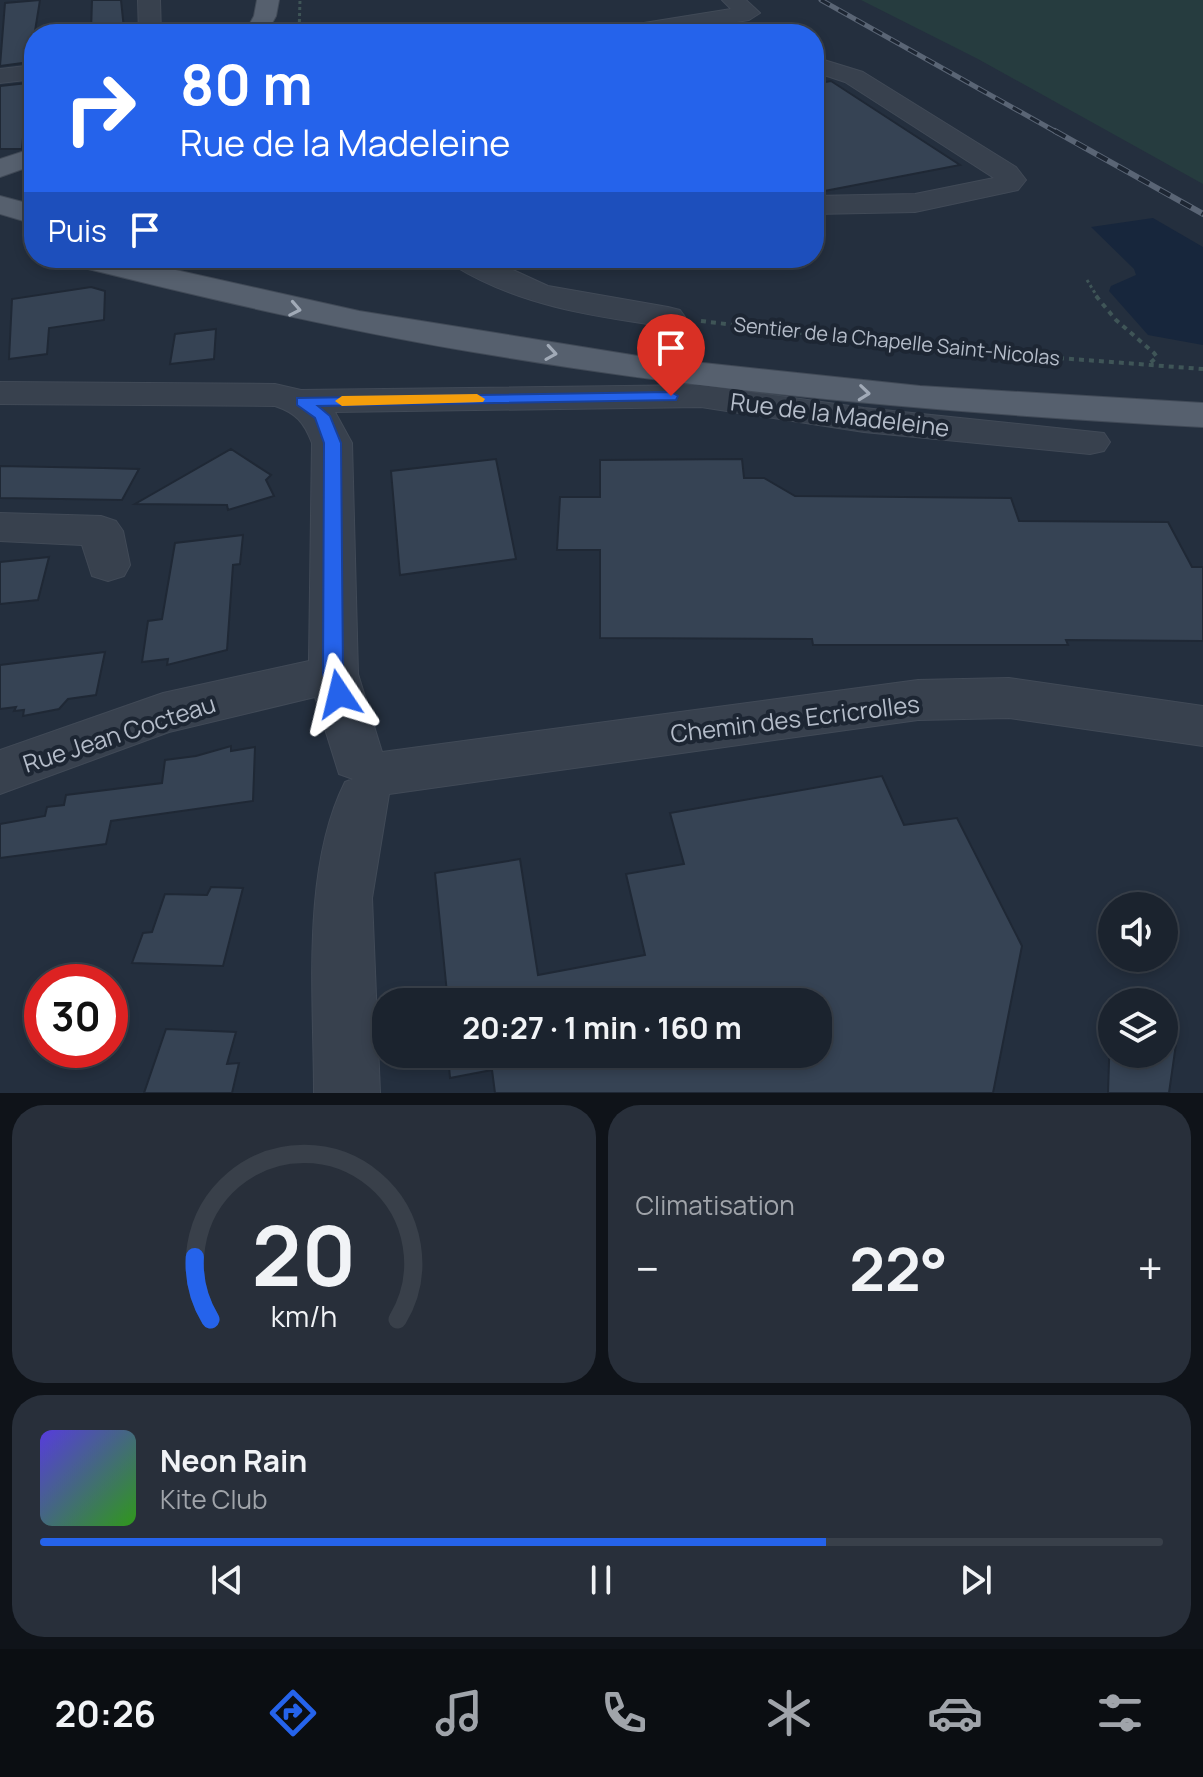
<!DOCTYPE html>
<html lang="fr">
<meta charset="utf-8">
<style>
body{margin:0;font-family:Manrope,sans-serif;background:#282f3a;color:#f1f3f6;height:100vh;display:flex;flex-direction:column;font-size:30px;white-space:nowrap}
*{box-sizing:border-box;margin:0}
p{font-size:26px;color:#a0a4aa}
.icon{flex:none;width:44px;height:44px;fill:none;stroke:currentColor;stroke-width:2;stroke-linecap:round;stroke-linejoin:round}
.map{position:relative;height:1093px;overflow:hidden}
.panel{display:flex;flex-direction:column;gap:12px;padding:12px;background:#0f1319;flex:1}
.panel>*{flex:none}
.hud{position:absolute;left:24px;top:24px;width:800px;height:244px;border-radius:32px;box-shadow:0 4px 12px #0003,0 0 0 2px #39404a;background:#2563eb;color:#fff;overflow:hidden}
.controls{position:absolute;left:1098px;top:892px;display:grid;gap:16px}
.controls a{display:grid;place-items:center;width:80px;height:80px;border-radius:50%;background:#1b232e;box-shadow:0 4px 12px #0003,0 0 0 2px #39404a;font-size:40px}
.speed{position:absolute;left:24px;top:964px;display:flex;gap:16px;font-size:40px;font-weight:700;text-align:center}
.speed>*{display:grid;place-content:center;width:104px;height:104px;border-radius:50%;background:#1b232e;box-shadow:0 4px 12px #0003,0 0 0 2px #39404a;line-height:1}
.speed .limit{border:12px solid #d22;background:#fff;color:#111}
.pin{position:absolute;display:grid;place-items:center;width:68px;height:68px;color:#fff;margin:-82px -34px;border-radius:50% 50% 50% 0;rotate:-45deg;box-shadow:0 0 8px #0007}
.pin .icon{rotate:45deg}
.me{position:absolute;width:88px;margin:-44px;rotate:350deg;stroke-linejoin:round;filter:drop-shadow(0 0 6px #0008)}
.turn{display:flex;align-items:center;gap:28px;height:168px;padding:0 24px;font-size:36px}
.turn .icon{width:104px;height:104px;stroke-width:2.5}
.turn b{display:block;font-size:56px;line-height:68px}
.then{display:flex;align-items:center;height:76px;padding:0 24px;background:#0003;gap:16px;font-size:30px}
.big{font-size:60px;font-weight:700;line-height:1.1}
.panel .card{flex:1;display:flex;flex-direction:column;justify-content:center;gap:12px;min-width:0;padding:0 28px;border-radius:32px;background:#282f3a}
.panel .dial{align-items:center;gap:0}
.dial svg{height:208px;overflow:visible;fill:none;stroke:#39404a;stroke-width:7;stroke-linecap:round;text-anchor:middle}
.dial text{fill:#f1f3f6;stroke:none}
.song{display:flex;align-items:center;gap:24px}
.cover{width:96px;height:96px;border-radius:12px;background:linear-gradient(135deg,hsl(250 70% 55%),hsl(110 70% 35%))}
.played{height:8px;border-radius:4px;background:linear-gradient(90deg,#2563eb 70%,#39404a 70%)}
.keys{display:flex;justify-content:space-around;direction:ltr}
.heat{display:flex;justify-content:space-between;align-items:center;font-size:44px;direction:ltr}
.panel .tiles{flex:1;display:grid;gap:12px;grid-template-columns:1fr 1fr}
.card:last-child{grid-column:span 2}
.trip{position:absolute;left:372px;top:988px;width:460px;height:80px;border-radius:32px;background:#1b232e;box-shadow:0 4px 12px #0003,0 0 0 2px #39404a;font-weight:700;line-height:80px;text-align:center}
.menu{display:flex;height:128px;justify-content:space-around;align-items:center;background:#0b0e12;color:#a0a4aa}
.menu .icon{width:56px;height:56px}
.menu .current{color:#2563eb}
.menu b{font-size:36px;color:#f1f3f6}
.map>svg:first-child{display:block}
.green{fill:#263c3f}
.water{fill:#17263c}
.building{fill:#364354;stroke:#1f2835;stroke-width:2}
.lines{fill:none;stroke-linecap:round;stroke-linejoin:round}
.minor-casing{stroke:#414a57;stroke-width:2}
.major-casing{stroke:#414a57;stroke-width:2}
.path-far1{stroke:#3f5557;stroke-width:3;stroke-dasharray:3 3;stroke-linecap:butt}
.path{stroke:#3f5557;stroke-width:4;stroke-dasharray:5 5;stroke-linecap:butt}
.minor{fill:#38414e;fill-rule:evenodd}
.major{fill:#56606e;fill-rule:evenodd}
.rail-far1-casing{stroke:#5a6575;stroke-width:5}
.rail-casing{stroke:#5a6575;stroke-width:6}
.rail-far1{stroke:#1d2633;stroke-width:3;stroke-dasharray:10;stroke-linecap:butt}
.rail{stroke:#1d2633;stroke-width:4;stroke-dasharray:12;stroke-linecap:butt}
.oneway{stroke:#a1aab7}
.route{fill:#2563eb;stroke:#184099;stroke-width:2}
.slow{fill:#f59e0b}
.labels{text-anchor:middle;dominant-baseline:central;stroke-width:8;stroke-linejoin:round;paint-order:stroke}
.far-street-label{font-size:20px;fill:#b4bcc9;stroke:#1d2633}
.street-label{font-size:24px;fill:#b4bcc9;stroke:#1d2633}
</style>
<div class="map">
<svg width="1203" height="1093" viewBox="0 0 1203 1093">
<rect width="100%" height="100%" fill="#242f3e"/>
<path class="green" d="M861,0h342v184l-225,-125z"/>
<path class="water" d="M1153,218l50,29v98l-55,-10 -39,-44 2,-5 25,-11 -2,-6 -43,-42z"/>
<path class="building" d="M40,0l-10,62 -30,4 5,-63z
M92,0h29l3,29 -33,3z
M831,81l66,43 63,41 -146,28v-109z
M28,83l-6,66h-22v-63z
M91,287l14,4 -1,29 -55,8 -2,26 -38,5 3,-60z
M216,329l-2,30 -44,5 5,-30z
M231,449l40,26 -5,5 8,16 -46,14 -1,-5 -92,-1z
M496,459l20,100 -116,16 -9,-104z
M742,459l2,19h20l31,18 216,2 8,23 149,1 24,45h11v74l-137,-1 2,5h-255l-1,-6 -212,-1v-88h-43l3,-53h40v-37z
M0,466l103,2 36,1 -17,31 -122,-2z
M243,535l-3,29 -7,1 -6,85 -60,15 1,-6 -26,3 6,-41 14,-2 13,-76z
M49,557l-11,43 -38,4v-42z
M105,652l-9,43 -28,4 -9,10 -36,7 1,-6 -10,1 2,-4 -16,2v-44z
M231,746v5l24,-4 -2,54 -142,20 -5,23 -106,14v-34l45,-8 2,-9 17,-2 2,-10 96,-12 3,-23 31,-4z
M882,776l22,49 53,-7 65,128 -29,147h-498l-3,-23 -42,8 -2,-24h370v-52h-375v-9h4l-12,-120 85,-14 18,116 107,-20 -19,-81 58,-10 -14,-51z
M211,887l32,1 -20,78 -91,-3 11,-30 9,-1 13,-38 42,1z
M1111,1001l1,53h52v-30l14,6 -9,63h-61z
M166,1029l70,3 -9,32 12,-1 -7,30h-88z"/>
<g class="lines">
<g class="minor-casing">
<path id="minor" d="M138,0h22l1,34h-22z
M722,0h24l14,13 -11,7 -88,14h-53l11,-7 112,-18z
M562,23l37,6 3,5h-72l3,-5z
M824,60l39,12 153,95 10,13 -8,10 -103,22 -101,2v-18l101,-2 79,-16 -149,-96 -30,-10 -1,-8z
M34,65v14l-34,4v-14z
M448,258h39l61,28 120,21 12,3 5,7 -5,7 -12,3c-76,-11 -149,-21 -215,-62z
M0,382l275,2 26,6 400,-5 163,23 240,25 6,9 -6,9 -14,3 -226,-22 -163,-25 -366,5 17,31 6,231 24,78 536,-72 91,-2 194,28v40l-194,-28 -91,2 -529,74 -17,104 8,195h-66c0,-97 -13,-223 31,-311l8,-3 -14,-5 -24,-77 -146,35 -169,62v-44l163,-57 146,-32 3,-218c-8,-21 -16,-30 -37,-37l-275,-2z
M0,513l101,3 15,5 7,10 7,34 -6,11 -16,5 -16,-5 -10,-31 -82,-4z"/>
</g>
<g class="major-casing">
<path id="major" d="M257,0h22l-3,16 -10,18h-22l10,-18z
M34,148v17l-34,12v-18z
M0,196l34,9v19l-34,-10z
M67,258h55l237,53 279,45 282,30 283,17v24c-236,-13 -472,-32 -705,-71 -144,-23 -285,-56 -426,-91z"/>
</g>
<path class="path-far1" d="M299,34l1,-34
M1087,280l11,18"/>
<path class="path" d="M1096,296l20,24 38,33 3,4 -8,7
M701,321l226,27 276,21"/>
<use href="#minor" class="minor"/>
<use href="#major" class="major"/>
<g class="rail-far1-casing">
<path id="rail-far1" d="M821,0l237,133"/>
</g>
<g class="rail-casing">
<path id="rail" d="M1055,131l148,83"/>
</g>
<use href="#rail-far1" class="rail-far1"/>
<use href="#rail" class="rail"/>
</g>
<defs><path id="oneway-chevron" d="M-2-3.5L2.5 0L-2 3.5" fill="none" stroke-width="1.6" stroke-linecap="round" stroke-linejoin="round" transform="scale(2)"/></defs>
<g class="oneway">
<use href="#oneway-chevron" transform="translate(295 309) rotate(11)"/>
<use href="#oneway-chevron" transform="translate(551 353) rotate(9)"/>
<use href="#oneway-chevron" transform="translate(864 393) rotate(6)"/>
</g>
<path class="route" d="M671,392l7,4 -2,4 -358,6 12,10 11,27 2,231 6,20 -10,8 -7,-2 -9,-26 1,-231 -9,-25 -18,-13v-7z"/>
<path class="slow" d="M477,394l8,5 -2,3 -141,4 -7,-5 7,-5z"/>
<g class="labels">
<g class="far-street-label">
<text transform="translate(897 341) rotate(6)">Sentier de la Chapelle Saint-Nicolas</text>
</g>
<g class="street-label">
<text transform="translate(840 414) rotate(7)">Rue de la Madeleine</text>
<text transform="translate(795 718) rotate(-7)">Chemin des Ecricrolles</text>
<text transform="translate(119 733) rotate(-18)">Rue Jean Cocteau</text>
</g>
</g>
</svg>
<div class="controls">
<a><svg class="icon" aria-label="sound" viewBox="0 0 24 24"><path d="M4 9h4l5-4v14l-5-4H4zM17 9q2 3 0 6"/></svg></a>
<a><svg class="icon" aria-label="layers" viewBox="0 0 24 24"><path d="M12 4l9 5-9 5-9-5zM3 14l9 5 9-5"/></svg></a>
</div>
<div class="speed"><div class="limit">30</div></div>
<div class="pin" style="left:671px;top:396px;background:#d93025"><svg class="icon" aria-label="arrive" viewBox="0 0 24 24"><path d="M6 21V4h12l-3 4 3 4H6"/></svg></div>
<svg class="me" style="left:339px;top:694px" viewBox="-20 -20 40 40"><path d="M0-17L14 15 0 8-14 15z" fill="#2563eb" stroke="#fff" stroke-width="4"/></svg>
<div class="trip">20:27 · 1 min · 160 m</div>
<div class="hud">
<div class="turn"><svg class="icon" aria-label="right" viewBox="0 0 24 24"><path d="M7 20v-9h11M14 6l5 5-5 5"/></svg><div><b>80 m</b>Rue de la Madeleine</div></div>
<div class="then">Puis<svg class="icon" aria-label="arrive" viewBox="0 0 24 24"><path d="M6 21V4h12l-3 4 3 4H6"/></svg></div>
</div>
</div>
<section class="panel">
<div class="tiles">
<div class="card dial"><svg viewBox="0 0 100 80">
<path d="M14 69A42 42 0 1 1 86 69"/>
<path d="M14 69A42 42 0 0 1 8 45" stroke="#2563eb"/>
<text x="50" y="56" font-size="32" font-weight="700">20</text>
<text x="50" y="72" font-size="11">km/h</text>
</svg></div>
<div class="card"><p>Climatisation</p>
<div class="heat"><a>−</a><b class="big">22°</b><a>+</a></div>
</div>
<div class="card">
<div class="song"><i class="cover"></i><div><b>Neon Rain</b><p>Kite Club</p></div></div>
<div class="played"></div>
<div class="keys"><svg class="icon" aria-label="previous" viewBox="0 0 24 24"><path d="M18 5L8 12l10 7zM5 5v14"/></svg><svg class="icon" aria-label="pause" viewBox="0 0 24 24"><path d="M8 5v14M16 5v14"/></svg><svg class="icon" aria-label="next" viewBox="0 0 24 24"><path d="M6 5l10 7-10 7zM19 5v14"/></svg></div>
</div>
</div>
</section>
<nav class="menu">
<b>20:26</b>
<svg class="icon current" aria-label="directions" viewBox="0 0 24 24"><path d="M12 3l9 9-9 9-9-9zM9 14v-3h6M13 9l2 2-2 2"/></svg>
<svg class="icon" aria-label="music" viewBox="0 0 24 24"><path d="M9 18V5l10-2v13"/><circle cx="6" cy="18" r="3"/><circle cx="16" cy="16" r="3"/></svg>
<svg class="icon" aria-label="phone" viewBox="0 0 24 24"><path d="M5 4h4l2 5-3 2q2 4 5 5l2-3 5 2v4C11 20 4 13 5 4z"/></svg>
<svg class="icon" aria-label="climate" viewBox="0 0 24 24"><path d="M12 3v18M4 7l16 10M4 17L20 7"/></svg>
<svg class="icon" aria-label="car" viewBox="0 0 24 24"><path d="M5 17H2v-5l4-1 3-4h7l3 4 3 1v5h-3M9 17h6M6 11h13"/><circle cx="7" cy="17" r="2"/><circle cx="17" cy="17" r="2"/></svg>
<svg class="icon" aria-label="filters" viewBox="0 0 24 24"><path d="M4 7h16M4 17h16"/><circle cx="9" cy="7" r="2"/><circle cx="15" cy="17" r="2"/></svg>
</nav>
